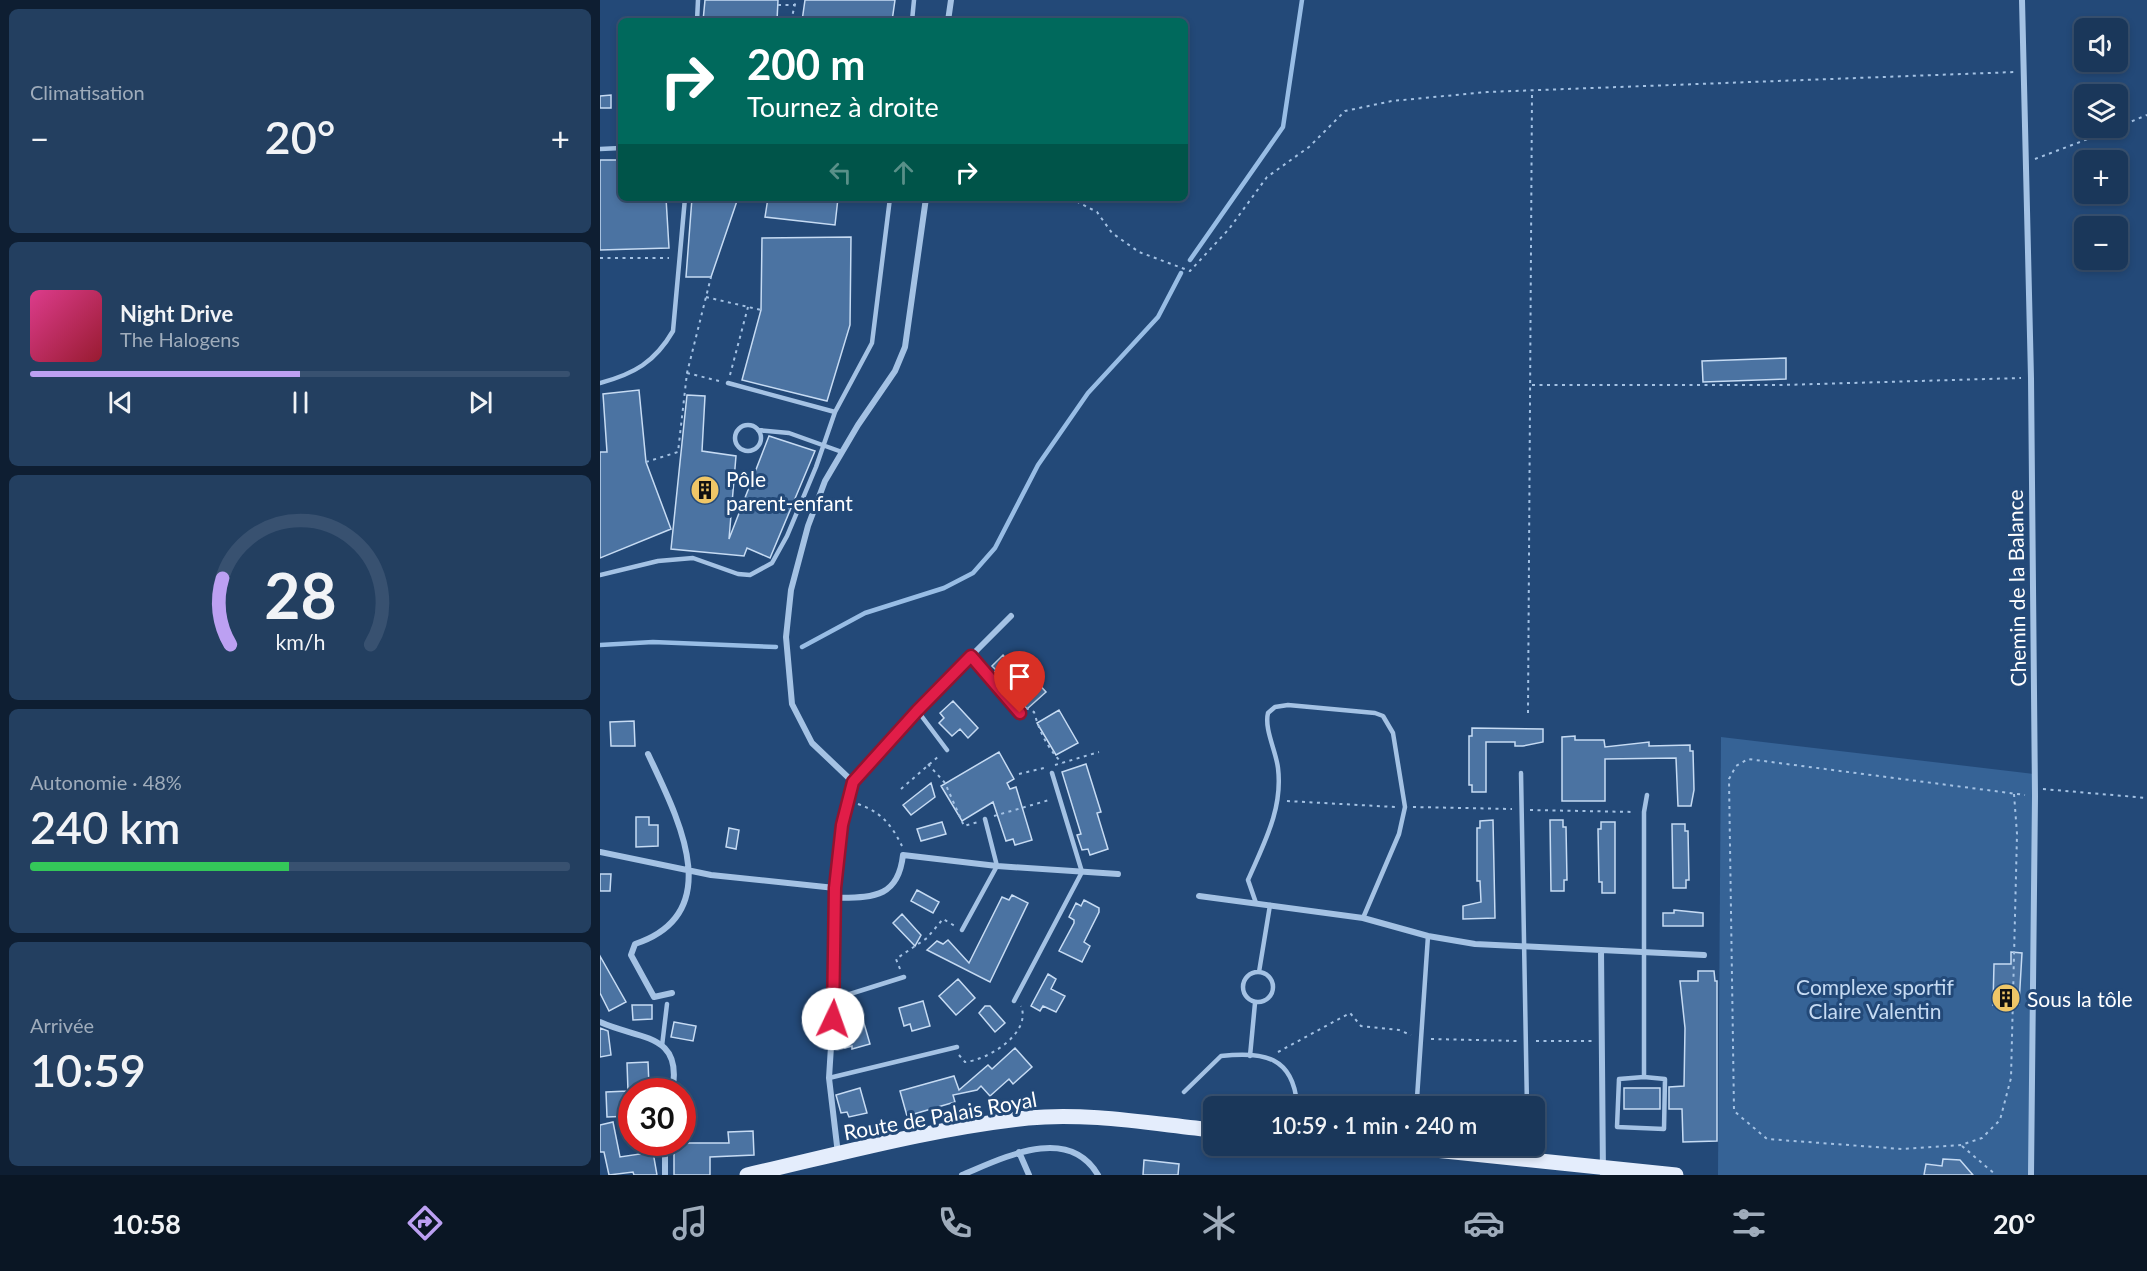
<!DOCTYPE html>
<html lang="fr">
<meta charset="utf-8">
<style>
body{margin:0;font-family:Lato,sans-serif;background:#233f60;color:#f1f3f6;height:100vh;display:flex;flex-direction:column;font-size:22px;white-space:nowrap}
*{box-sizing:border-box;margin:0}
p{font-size:20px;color:#9facbb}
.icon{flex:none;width:33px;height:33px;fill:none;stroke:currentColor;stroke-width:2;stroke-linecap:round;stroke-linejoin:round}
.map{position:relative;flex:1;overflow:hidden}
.panel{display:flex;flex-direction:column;gap:9px;padding:9px;background:#0e1e32;width:600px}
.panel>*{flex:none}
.banner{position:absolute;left:18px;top:18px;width:570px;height:183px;border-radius:9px;box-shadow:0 3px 9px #0003,0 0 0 2px #385170;background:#00695c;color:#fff;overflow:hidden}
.buttons{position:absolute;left:1474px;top:18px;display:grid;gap:12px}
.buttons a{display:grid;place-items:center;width:54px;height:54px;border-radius:9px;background:#1a375a;box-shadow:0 3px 9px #0003,0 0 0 2px #385170;font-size:30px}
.speed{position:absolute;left:18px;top:1078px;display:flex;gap:12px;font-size:30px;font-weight:700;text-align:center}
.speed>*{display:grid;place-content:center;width:78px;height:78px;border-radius:50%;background:#1a375a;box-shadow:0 3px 9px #0003,0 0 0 2px #385170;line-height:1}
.speed .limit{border:9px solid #d22;background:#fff;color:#111}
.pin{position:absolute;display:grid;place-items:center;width:51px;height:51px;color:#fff;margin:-62px -26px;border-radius:50% 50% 50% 0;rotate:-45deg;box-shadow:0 0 6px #0007}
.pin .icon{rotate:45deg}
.me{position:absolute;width:66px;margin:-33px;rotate:3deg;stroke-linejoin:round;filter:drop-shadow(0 0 4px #0008)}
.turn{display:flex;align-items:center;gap:21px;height:126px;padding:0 30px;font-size:27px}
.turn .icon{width:78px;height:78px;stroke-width:2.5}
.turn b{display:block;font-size:42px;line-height:51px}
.lanes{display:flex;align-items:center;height:57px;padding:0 30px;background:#0003;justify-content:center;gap:30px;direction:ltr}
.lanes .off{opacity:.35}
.big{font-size:45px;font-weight:600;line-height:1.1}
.panel .tile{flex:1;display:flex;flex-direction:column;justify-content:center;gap:9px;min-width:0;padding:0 21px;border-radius:9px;background:#233f60}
.panel .dial{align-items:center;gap:0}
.dial svg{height:156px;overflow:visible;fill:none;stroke:#385170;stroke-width:7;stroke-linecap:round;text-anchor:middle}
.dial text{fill:#f1f3f6;stroke:none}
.song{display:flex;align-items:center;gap:18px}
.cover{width:72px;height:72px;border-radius:9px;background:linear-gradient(135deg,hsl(330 70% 55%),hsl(350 70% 35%))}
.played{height:6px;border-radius:3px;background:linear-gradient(90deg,#bca0f2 50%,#385170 50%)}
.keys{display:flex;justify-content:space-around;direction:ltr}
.heat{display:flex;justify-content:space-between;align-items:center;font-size:33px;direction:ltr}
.charge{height:9px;border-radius:4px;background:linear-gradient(90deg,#34c759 48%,#385170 0)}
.trip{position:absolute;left:603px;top:1096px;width:342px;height:60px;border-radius:9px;background:#1a375a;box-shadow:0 3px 9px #0003,0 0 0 2px #385170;font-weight:600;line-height:60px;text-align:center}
.menu{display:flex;height:96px;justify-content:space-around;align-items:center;background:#0a1624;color:#9facbb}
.menu .icon{width:42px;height:42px}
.menu .active{color:#bca0f2}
.menu b{font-size:27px;color:#f1f3f6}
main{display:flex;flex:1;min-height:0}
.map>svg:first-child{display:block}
.green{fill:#366396}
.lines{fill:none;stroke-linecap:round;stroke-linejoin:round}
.stream{stroke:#98bde5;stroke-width:4.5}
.building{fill:#4b73a2;stroke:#c6dbf3;stroke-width:1.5}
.path{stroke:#a4c2e4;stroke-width:2;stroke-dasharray:3 4.5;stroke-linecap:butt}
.lane{stroke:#a4c2e4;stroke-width:4.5}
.street{stroke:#a4c2e4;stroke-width:6}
.primary{stroke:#e4edfc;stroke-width:15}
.route-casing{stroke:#92132f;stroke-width:15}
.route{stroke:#e11d48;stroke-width:10}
.labels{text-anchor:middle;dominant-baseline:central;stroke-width:6;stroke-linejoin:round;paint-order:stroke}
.poi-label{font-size:21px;fill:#fff;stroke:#234978;text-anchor:start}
.street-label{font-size:21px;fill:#fff;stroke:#234978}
.park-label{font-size:21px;fill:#c6dbf3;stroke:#234978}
</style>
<main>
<section class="panel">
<div class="tile"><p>Climatisation</p>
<div class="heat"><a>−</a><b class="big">20°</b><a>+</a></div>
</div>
<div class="tile">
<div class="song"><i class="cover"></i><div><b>Night Drive</b><p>The Halogens</p></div></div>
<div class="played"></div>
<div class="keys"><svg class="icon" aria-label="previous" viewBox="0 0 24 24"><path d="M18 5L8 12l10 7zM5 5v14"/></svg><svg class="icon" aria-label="pause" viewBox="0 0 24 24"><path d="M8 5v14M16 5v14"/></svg><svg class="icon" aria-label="next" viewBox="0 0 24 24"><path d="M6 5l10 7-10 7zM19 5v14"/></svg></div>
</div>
<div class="tile dial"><svg viewBox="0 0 100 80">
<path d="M14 69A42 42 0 1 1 86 69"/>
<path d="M14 69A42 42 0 0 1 10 35" stroke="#bca0f2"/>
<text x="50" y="56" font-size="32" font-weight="700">28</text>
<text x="50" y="72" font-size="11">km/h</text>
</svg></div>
<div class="tile"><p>Autonomie · 48%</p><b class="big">240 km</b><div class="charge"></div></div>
<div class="tile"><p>Arrivée</p><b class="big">10:59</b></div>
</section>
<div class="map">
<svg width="1547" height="1175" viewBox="0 0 1547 1175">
<rect width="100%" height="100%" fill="#234978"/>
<path class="green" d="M1121,737l314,37 -4,401h-313z"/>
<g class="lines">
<path class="stream" d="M590,260l93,-133 19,-127
M0,645l53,-3 123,5
M202,647l63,-34 79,-25 29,-15 22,-25 43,-83 50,-72 70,-76 23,-44"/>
</g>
<path class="building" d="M105,0h73l-1,21 -50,-4v4h-24z
M205,0h90l-3,21h-90z
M11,95v13h-11v-12z
M0,160h21v38h45l3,50 -69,2z
M92,198h46l-27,79h-25z
M168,198h70l-3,27 -70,-8z
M251,237l-1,88 -23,76 -85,-21 19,-70 1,-72z
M1186,358v21l-83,3 -1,-21z
M39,390l7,72 25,67 -71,29v-106h7l-4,-58z
M87,395l18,1 -3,55 34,5 -7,83 40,-103 46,15 -45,107 -23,-10 -3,8 -73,-7z
M403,655l4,5 5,-5 34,37 -19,17 -33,-36 2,-3 -4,-4z
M353,701l25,27 -10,10 -8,-9 -8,7 -13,-13 5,-5 -4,-5z
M459,710l19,33 -22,12 -19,-32z
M34,721l1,25h-24l-1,-24z
M872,728l71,1v13l-20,4h-8v-4h-29v50h-14v-7h-3v-49h3z
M975,736v4h29l1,7 44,-5v4l41,-1v6h3l1,39 -3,16h-13l-2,-48 -71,1v42h-43v-64z
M399,752l15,27 -7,4 3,6 6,-2 16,53 -17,5 -2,-6 -7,2 -13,-39 -31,19 -21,-35z
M486,764l15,48 -4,1 11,36 -18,6 -2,-6 -6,1 -5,-15 4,-1 -19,-62z
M331,783l4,14 -24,18 -8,-10z
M36,817h13v8h9v21l-22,1z
M893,820l2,98 -32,1v-13l18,-4 -1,-21h-3v-53h3v-7z
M950,820h13v7h3l1,53h-3v11h-13z
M342,822l4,12 -25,7 -4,-12z
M1001,822h14v71h-13v-11h-3l-1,-53h3z
M1072,824h13v7h3l1,49h-3v8h-13z
M129,828l10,2 -3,19 -10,-2z
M0,874h11l-1,17h-10z
M317,890l22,12 -6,11 -22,-12z
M412,895l16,8 -38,79 -63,-32 10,-9 6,3 5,-4 21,23 33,-66 7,3z
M484,900l15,8v4l-15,30 6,4 -8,16 -23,-11 15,-28v-3l-5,-3 7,-14 5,3z
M1074,910l29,3v13h-40v-13h11z
M302,914l19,21 -6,11 -22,-23z
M1411,952l11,1 -3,51 -26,1 1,-41h17z
M0,956l26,46 -17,9 -9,-18z
M1098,971h16l1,10h2v160l-34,1 -1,-33h-13v-22l15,-1 1,-58 -5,-47h18z
M448,974l8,5 -5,10 14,7 -9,16 -13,-6 -3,5 -9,-5z
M358,979l17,19 -19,17 -17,-19z
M323,1001l7,25 -18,5 -2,-7 -6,2 -5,-18z
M32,1005h20v14l-19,1z
M385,1006h5l15,17 -10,9 -16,-19z
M263,1020l7,24 -18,5v-3l-7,2 -4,-15 6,-2 -2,-6z
M74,1022l22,4 -3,15 -22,-4z
M0,1028l8,3 3,24 -11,2z
M415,1048l17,19 -19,17 -4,-5 -19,17 -9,-10 -4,4 -24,5 2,7 -48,14 -7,-25 54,-15 5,14 29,-25 4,4z
M48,1062l1,23h-8v7h-9v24l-25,1 -1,-25 22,-1 -1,-28z
M260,1088l7,25 -18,4 -2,-5 -6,1 -5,-18z
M1024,1088h36v21h-36z
M13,1122l7,35 33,-5 4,23h-23l-1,-3 -24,3 -5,-23h-4v-27z
M153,1131l1,24 -44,2v18h-36v-32h55l-1,-11z
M1343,1159l17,1 13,15h-49l2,-11 16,2z
M544,1160l35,4 -1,11h-35z"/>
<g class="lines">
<path class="path" d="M178,5h17
M191,21l5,-21
M1518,127l29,-12
M1435,159l82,-31
M470,198l27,14 15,21 27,19 51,19 39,-42 38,-52 42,-30 36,-36 47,-10 95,-9 528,-20
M0,258h69
M106,297l55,13
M87,373l32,8
M130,375l18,-68
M932,385h250l239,-7
M46,462l32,-10 9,-79 24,-96
M426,708l8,4c6,21 13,35 28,51
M928,713l4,-621
M328,764l17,19 19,43 14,-4
M455,765l44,-13
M419,774l25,-6
M301,789l39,-34
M1443,789l104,9
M1414,794l3,40 -6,244 -11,42 -18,18 -21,7 -59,4 -135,-10 -33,-28 -5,-332 7,-13 12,-7 277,36
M687,801l108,6
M258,804c23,8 33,20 44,42
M813,807l99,2
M930,810l105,2
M394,816l55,-16
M300,969l-4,-10 31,-21 16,-19 12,7
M831,1039l87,2
M936,1041h57
M678,1052l72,-39 11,13 38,4 12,5
M359,1055l6,7c23,-2 67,-29 56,-56
M1362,1146l34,29"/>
<path class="lane" d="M97,21l1,-21
M312,21l2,-21
M0,149l21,-1
M0,383c34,-9 55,-21 73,-52l12,-133
M128,383l107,29
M135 438a13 13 0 1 1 26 0a13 13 0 1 1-26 0Z
M158,430l31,3 53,19
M0,575l58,-14 35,-3 45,16 12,1 22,-12 15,-27 29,-69 19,-55 37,-69 18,-145
M371,656l48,57
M317,710l30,40
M921,773l6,334
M656,903l-8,-23c16,-37 35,-71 30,-112 -2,-17 -14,-39 -10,-55l7,-6 13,-2 87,8 8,3 10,17 12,74 -6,27 -36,84
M362,930l35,-64 -12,-47
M643 987a15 15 0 1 1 30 0a15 15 0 1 1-30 0Z
M659,972l11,-67
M234,999l70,-22
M414,1001l68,-129 -30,-99
M62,1046l5,-42
M650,1056l5,-53
M1044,1077l-25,2 -2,48 47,2 1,-50 -21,-2v-265l3,-17
M229,1078l128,-31
M584,1092l37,-36c43,-5 72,1 76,48
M817,1098l11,-162"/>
<path class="street" d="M1422,0l9,378 4,418 -4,379
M348,21l3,-21
M48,754c29,62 81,159 -13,190l-4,11 23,42 18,-4
M253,782l-41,-39 -20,-39 -6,-67 5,-47 17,-64 17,-45 33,-56 37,-54 10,-24 21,-149
M0,852l111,23 124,13
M599,896l164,22 65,18 47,8 229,11
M235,898c37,-1 63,1 68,-43l94,11 121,8
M1001,950l2,225
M0,1022c39,18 84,10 72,70
M419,1152l10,23
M238,1154l-9,-76 5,-79 1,-111 7,-63 11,-43 64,-72 94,-94
M65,1175v-32
M362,1175c41,-17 106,-51 136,0"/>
<path class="primary" d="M796,1146l280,29
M147,1175c92,-21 186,-47 281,-57 60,-6 125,6 186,12"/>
</g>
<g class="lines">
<g class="route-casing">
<path id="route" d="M233,1019l2,-131 7,-63 11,-43 64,-71 54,-55 49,57"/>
</g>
<use href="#route" class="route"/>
</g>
<defs>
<g id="building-disc" transform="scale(1.5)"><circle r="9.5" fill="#efc667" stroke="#234978"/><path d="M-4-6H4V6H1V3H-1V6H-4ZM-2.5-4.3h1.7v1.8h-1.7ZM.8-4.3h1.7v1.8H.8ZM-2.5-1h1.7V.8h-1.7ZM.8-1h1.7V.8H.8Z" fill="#111"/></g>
</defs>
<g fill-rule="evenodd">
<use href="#building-disc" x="105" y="490"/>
<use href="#building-disc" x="1406" y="998"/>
</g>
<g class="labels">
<g class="poi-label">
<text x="126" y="478">Pôle<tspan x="126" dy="24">parent-enfant</tspan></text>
<text x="1427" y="998">Sous la tôle</text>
</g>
<g class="street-label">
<text transform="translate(1416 588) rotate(-91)">Chemin de la Balance</text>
<text transform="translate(340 1115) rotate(-10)">Route de Palais Royal</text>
</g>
<g class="park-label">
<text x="1275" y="986">Complexe sportif<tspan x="1275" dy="24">Claire Valentin</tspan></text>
</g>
</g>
</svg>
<div class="buttons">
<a><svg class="icon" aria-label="sound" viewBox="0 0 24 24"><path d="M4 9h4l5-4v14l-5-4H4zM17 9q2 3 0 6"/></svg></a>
<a><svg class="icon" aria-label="layers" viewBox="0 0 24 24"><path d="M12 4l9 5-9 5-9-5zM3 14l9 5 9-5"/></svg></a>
<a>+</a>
<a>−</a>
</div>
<div class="speed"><div class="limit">30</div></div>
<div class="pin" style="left:420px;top:713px;background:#d93025"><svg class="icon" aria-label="arrive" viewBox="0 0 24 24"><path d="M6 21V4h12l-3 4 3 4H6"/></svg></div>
<svg class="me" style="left:233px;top:1019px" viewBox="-20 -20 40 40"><circle r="19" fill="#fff"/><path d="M0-13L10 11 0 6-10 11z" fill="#e11d48"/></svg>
<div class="trip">10:59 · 1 min · 240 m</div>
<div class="banner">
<div class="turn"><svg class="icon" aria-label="right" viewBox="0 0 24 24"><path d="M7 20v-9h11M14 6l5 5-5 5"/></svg><div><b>200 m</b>Tournez à droite</div></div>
<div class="lanes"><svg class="icon off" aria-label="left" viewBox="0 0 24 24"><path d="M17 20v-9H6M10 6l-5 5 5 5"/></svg><svg class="icon off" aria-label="ahead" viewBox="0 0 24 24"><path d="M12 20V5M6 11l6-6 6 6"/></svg><svg class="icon" aria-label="right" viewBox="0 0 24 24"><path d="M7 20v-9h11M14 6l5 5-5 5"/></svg></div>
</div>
</div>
</main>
<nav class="menu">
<b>10:58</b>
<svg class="icon active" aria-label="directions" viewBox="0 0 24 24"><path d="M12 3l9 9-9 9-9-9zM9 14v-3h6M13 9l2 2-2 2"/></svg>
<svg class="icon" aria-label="music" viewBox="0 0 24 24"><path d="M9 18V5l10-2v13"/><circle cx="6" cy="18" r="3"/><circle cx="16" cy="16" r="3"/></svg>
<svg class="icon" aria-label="phone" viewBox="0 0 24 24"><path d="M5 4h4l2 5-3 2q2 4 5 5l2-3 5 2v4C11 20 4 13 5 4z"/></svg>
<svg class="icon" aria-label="climate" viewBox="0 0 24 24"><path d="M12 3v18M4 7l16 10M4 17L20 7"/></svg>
<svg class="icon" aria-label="car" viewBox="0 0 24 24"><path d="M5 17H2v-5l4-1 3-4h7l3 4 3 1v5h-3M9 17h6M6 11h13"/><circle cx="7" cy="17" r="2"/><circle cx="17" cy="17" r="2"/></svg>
<svg class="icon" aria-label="filters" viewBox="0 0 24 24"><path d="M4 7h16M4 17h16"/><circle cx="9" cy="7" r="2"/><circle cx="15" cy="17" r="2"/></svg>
<b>20°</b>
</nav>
